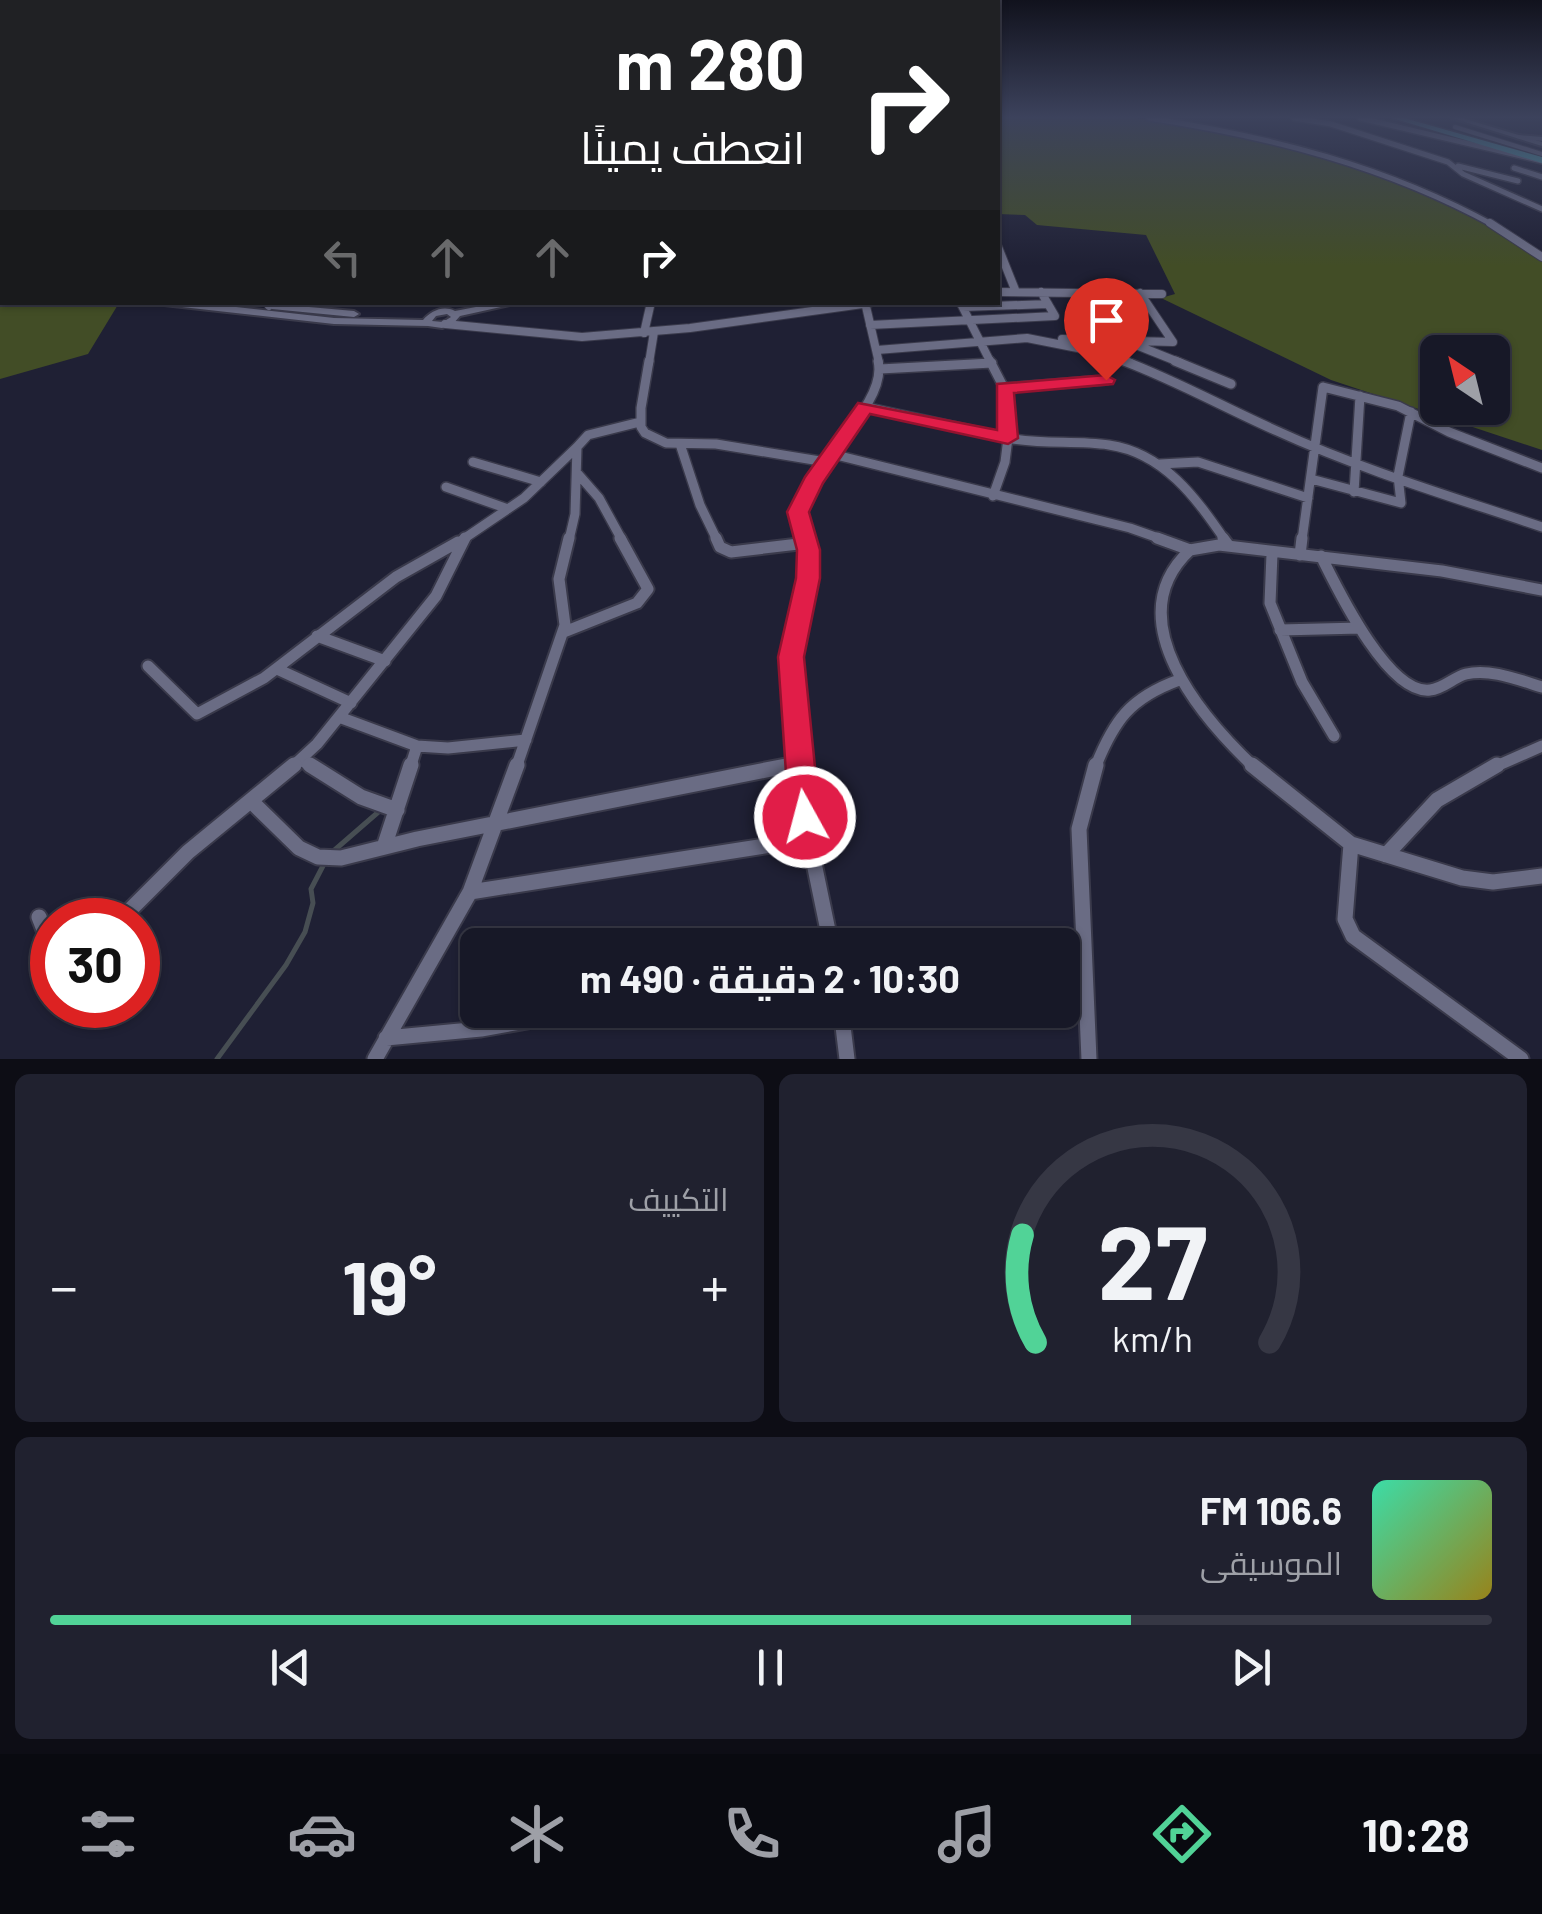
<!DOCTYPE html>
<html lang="ar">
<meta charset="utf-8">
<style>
body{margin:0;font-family:Barlow,Cairo,sans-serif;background:#20212f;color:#f1f3f6;direction:rtl;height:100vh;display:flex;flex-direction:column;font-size:38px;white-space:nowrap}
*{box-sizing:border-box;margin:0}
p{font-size:32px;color:#9ea0a7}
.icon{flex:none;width:55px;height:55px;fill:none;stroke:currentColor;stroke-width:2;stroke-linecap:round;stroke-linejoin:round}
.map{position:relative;height:1059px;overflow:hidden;direction:ltr}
.panel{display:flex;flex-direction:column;gap:15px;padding:15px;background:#0d0d15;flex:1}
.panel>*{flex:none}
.banner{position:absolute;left:0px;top:0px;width:1000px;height:305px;box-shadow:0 2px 8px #0004,0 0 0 2px #363744;direction:rtl;background:#202124;color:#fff;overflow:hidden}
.needle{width:65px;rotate:325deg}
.controls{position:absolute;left:1420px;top:335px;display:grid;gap:20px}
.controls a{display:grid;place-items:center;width:90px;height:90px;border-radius:15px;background:#171827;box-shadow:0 2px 8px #0004,0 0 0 2px #363744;font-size:50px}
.speed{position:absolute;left:30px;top:898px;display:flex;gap:20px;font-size:50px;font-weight:700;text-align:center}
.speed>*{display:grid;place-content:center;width:130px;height:130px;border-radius:50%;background:#171827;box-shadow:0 2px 8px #0004,0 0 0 2px #363744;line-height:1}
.speed .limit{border:15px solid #d22;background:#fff;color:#111}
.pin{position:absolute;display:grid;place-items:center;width:85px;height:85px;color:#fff;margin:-102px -42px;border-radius:50% 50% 50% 0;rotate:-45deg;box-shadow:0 0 10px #0007}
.pin .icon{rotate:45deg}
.me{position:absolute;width:110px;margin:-55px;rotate:353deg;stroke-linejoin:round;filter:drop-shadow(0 0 8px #0008)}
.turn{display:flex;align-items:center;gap:35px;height:210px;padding:0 30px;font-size:45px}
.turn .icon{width:130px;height:130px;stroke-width:2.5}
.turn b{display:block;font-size:70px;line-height:85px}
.lanes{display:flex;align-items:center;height:95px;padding:0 30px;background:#0003;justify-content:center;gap:50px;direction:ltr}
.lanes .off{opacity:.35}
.big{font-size:75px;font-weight:700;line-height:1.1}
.panel .card{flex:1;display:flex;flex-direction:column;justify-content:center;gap:15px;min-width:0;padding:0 35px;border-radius:15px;background:#20212f}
.panel .dial{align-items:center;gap:0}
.dial svg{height:260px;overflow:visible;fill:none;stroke:#363744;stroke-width:7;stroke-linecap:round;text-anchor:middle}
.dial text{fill:#f1f3f6;stroke:none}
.song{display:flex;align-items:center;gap:30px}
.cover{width:120px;height:120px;border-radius:15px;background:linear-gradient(135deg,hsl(160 70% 55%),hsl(50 70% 35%))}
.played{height:10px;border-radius:5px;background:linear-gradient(90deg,#51d397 75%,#363744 75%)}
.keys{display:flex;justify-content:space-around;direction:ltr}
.heat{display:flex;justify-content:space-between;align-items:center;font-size:55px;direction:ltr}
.panel .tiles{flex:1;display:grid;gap:15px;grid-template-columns:1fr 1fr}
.card:last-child{grid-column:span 2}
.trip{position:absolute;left:460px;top:928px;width:620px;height:100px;border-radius:15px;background:#171827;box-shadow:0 2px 8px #0004,0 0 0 2px #363744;font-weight:700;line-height:100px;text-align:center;direction:rtl}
.dock{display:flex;height:160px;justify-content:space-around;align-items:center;background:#090a10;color:#9ea0a7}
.dock .icon{width:70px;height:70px}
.dock .selected{color:#51d397}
.dock b{font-size:45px;color:#f1f3f6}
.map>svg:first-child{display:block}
.green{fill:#424d26;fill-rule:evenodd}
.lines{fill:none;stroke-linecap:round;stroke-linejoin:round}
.stream{stroke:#474e53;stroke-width:5}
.pedestrian-casing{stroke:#3a3a4b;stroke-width:6}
.minor-far4-casing{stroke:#3a3a4b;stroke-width:8}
.minor-far3-casing{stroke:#3a3a4b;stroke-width:10}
.minor-far2-casing{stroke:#3a3a4b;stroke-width:12}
.minor-far1-casing{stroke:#3a3a4b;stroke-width:15}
.minor-casing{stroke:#3a3a4b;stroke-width:19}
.tertiary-casing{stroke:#3a3a4b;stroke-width:4}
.secondary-casing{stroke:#3a3a4b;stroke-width:4}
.primary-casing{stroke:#3a3a4b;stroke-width:3}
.pedestrian{stroke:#6a6c84;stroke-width:4}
.minor-far4{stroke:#6a6c84;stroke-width:5}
.minor-far3{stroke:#6a6c84;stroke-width:8}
.minor-far2{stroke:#6a6c84;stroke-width:9}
.minor-far1{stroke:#6a6c84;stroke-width:11}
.minor{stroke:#6a6c84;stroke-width:15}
.tertiary{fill:#6a6c84;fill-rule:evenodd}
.secondary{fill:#6a6c84;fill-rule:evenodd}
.primary{fill:#4e9da8;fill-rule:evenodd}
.route{fill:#e11d48;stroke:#92132f;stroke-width:2.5}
</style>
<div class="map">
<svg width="1542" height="1059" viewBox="0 0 1542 1059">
<rect width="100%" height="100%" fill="#1f2034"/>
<path class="green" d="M998,118h137l141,27 109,32 71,28 86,54v191l-211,-70 -170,-82 14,-4 -29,-59 -109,-10 -12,-10 -27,-1zM1438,352h54v56h-54z
M0,283l2,19 117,1 -31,51 -88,25z"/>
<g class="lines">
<path class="stream" d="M330,854l53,-46
M217,1059l69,-94 19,-33 8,-29 -2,-14 14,-27"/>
<g class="pedestrian-casing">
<path id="pedestrian" d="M1455,127l87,27"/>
</g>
<g class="minor-far4-casing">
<path id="minor-far4" d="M1149,118c122,19 237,48 346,108
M1294,118l37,6 117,38 15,12 79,35
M1360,118l182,43
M1458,166l60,15
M1514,168l28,9"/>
</g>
<g class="minor-far3-casing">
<path id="minor-far3" d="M1490,223l52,34
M998,247l18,45
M998,292l164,2
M865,302l14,61
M960,302l31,61
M269,306l4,-4
M963,307l85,-3
M445,324l137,13 108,-9 180,-25
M870,325l185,-9 -14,-24
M644,333l7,-31
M1062,339l111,3 -33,-49
M1131,343l50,20
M877,350l150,-12 76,15 28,10
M649,363l5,-31
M983,363h9"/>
</g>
<g class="minor-far2-casing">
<path id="minor-far2" d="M649,361l-8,47v19l4,6 21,10 50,1 110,18
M990,361l14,27 4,50c34,7 67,2 101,7 55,8 87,53 116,95
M1124,361c53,20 101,47 153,70 85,39 176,66 265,96
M1175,361l56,23
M880,369l112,-6
M1004,388l102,-8
M865,407l143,31 -3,24 -12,34
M680,444l20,61 17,35
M832,454l298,74 34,12
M473,462l68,20
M1160,464l38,-2 110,36
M578,474l21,24 23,42
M1311,479l90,24 -3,-27 13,-64
M446,487l62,22
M1354,492l6,-96
M462,540l62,-42 53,-51
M569,540l6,-26 2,-67 11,-12 52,-13
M806,540c-2,-8 -8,-21 -7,-30 3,-43 90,-103 79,-149
M1302,540l21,-153 75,19 51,26 93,36"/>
</g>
<g class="minor-far1-casing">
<path id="minor-far1" d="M716,538l4,9 11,5 76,-9
M1157,538l33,12
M1223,538l6,8
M1272,554l-2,49 32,79 32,54
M1300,555l2,-17
M1321,556c16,32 67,139 109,134 13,-1 24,-13 36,-16 24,-6 53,6 76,13
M1280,630l80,-2
M564,632l73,-29 11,-14 -28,-51
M317,636l68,25
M148,666l49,48 67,-36 132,-101 62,-35
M277,669l74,34
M339,717l78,29 31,2 78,-8
M301,760l13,8
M291,768l26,-24 119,-148 29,-58
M410,768l7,-22
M516,768l49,-143 -6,-46 10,-41
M778,768l20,-4
M800,768c-5,-35 -10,-73 -9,-108 2,-41 27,-80 14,-122
M1095,768c19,-48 35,-70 84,-88
M1255,768c-53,-50 -139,-149 -65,-218l29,-5 223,26 100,19
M1492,768l50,-22"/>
</g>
<g class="minor-casing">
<path id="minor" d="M310,765l51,32 36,13
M799,765l10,74 22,106
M1252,765l99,79 -6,75 8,17 168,123
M252,802l47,46 19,9 23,1 76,-19 374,-74
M1351,844l111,34 31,4 49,-6
M384,847l27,-82
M1386,855l51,-55 60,-35
M470,892l339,-53
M39,917l13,33
M120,920l68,-68 106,-87
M841,1010l6,49
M386,1038l95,-9 108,-19
M375,1059l95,-167 47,-127
M1089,1059l-10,-230 17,-64"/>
</g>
<g class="tertiary-casing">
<path id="tertiary" d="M1518,135l24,2v4l-26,-3z
M0,269l2,1v4l-2,1z
M160,302h32l142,16 89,2c8,-9 20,-15 32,-9l47,-9h21l-63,14 -7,8 -11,4 -14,-2 -94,-2 -170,-19zM447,314l4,3 -8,5 -11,-1 4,-5z
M275,304l79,7 5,3 -5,3 -82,-8 -1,-2z"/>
</g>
<g class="secondary-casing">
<path id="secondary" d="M1452,118h10l80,24v4z"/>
</g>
<g class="primary-casing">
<path id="primary" d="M1392,118h12l138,39v6z"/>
</g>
<use href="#pedestrian" class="pedestrian"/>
<use href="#minor-far4" class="minor-far4"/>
<use href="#minor-far3" class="minor-far3"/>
<use href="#minor-far2" class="minor-far2"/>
<use href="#minor-far1" class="minor-far1"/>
<use href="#minor" class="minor"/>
<use href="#tertiary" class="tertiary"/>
<use href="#secondary" class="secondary"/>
<use href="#primary" class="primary"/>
</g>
<linearGradient id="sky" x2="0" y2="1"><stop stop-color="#11121d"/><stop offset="0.44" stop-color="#3c425c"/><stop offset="1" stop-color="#3c425c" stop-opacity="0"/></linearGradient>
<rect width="1542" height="266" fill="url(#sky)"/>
<path class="route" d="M1106,375l9,5 -2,4 -99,9 4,45 -10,6 -138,-30 -47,69 -14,29 11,38v28l-16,79 16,160 -4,10 -11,4 -11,-4 -5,-10 -11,-160 18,-79 1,-28 -10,-38 18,-35 53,-74 139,27v-46z"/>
</svg>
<div class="controls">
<a><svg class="needle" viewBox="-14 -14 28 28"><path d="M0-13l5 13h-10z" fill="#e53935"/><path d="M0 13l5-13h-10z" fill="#9ea0a7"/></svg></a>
</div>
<div class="speed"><div class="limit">30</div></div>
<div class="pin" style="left:1106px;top:380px;background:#d93025"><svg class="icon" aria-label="arrive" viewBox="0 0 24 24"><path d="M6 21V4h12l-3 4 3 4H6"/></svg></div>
<svg class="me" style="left:805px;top:817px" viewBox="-20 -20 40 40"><circle r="17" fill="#e11d48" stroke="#fff" stroke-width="3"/><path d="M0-11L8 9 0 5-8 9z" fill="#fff"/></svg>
<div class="trip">10:30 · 2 دقيقة · 490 m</div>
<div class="banner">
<div class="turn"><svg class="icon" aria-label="right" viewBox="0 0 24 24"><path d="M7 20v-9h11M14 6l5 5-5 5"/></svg><div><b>280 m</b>انعطف يمينًا</div></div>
<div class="lanes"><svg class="icon off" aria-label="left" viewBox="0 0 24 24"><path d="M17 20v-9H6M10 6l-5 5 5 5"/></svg><svg class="icon off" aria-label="ahead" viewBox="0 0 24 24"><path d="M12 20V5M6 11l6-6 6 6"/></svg><svg class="icon off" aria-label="ahead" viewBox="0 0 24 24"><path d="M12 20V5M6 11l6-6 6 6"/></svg><svg class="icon" aria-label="right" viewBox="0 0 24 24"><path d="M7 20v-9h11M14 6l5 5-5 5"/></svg></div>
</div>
</div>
<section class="panel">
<div class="tiles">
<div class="card dial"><svg viewBox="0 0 100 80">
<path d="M14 69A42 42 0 1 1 86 69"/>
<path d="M14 69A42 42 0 0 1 10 36" stroke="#51d397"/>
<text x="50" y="56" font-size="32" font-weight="700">27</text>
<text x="50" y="72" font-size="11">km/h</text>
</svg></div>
<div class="card"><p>التكييف</p>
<div class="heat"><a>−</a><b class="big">19°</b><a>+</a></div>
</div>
<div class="card">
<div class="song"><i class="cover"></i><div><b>106.6 FM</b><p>الموسيقى</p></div></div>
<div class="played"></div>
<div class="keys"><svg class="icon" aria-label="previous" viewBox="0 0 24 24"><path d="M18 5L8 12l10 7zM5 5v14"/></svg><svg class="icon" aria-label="pause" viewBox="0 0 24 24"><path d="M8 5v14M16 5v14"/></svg><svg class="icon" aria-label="next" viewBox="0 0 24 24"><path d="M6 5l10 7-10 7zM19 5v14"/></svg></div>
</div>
</div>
</section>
<nav class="dock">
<b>10:28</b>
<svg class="icon selected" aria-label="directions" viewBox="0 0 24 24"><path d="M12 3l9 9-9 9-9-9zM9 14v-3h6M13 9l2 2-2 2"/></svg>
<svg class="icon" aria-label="music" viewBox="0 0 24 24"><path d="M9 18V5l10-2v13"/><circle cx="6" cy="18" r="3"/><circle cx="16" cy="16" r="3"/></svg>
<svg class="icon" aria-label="phone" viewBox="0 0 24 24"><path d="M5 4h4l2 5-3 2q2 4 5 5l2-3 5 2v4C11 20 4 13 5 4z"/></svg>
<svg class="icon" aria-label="climate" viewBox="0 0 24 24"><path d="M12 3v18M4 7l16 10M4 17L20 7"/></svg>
<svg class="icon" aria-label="car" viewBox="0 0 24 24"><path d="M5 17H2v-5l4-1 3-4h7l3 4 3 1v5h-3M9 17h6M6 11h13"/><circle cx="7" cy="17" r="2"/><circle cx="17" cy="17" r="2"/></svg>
<svg class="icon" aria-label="filters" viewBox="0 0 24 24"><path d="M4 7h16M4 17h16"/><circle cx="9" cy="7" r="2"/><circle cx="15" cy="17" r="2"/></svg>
</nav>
